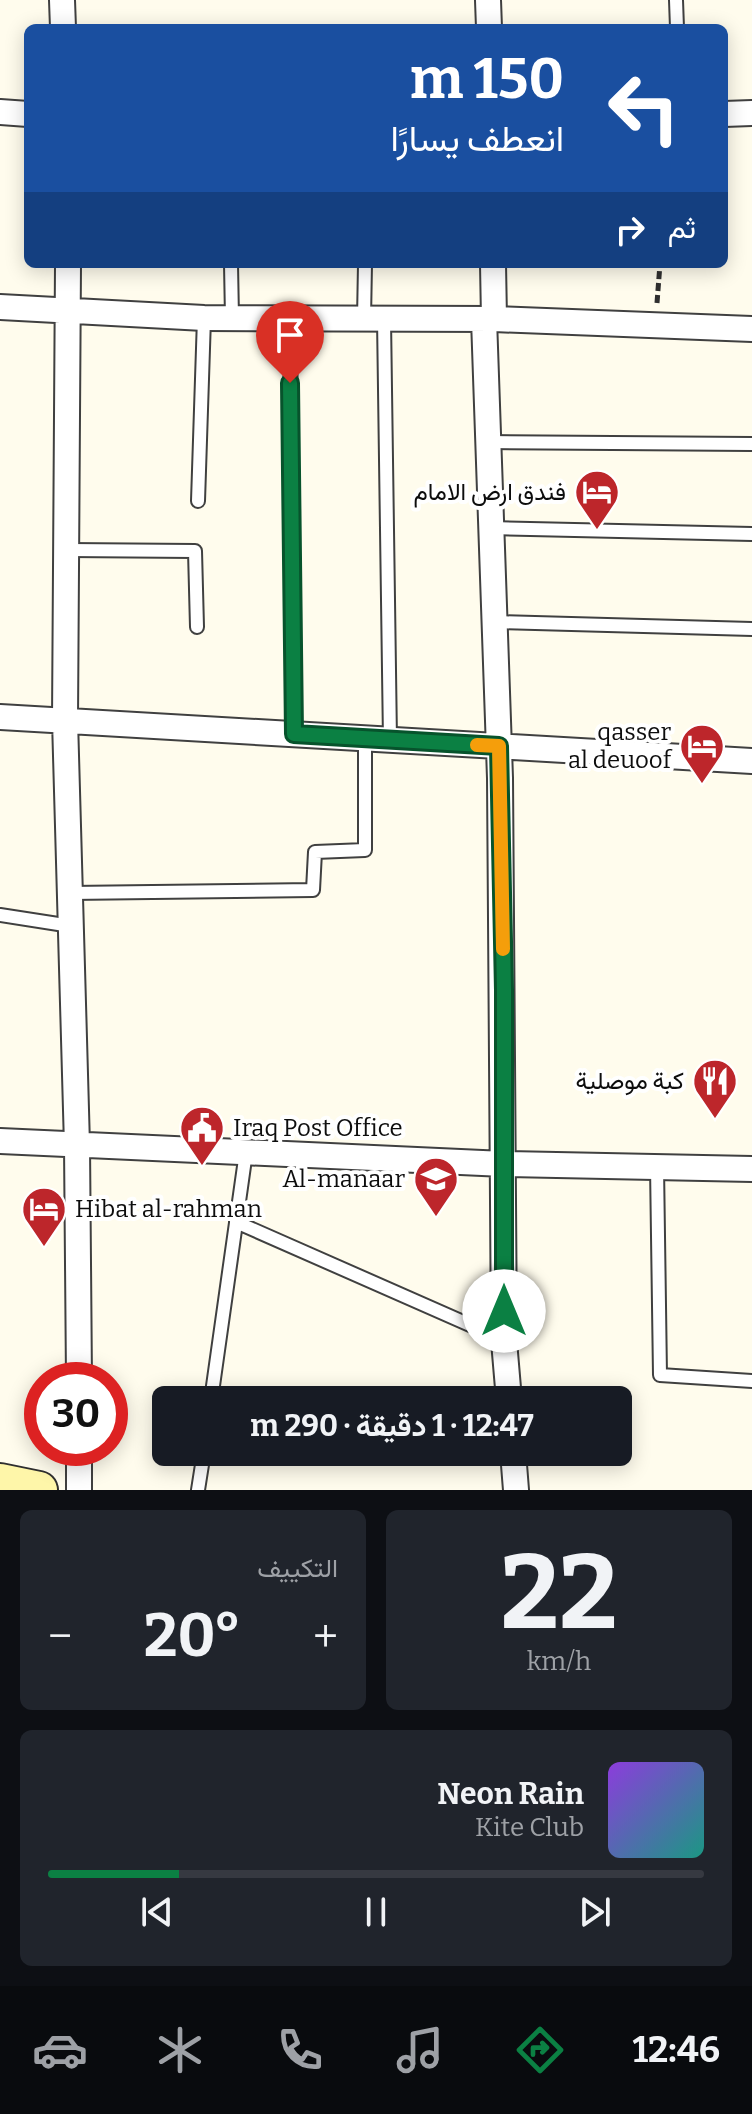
<!DOCTYPE html>
<html lang="ar">
<meta charset="utf-8">
<style>
body{margin:0;font-family:Bitter,Vazirmatn,serif;background:#20242c;color:#f1f3f6;direction:rtl;height:100vh;display:flex;flex-direction:column;font-size:30px;white-space:nowrap}
*{box-sizing:border-box;margin:0}
p{font-size:26px;color:#9ea1a6}
.icon{flex:none;width:44px;height:44px;fill:none;stroke:currentColor;stroke-width:2;stroke-linecap:round;stroke-linejoin:round}
.map{position:relative;height:1490px;overflow:hidden;direction:ltr}
.side{display:flex;flex-direction:column;gap:20px;padding:20px;background:#0d0f14;flex:1}
.side>*{flex:none}
.guide{position:absolute;left:24px;top:24px;width:704px;height:244px;border-radius:12px;box-shadow:0 4px 20px #0003;direction:rtl;background:#1a4fa0;color:#fff;overflow:hidden}
.speed{position:absolute;left:24px;top:1362px;display:flex;gap:16px;font-size:40px;font-weight:700;text-align:center}
.speed>*{display:grid;place-content:center;width:104px;height:104px;border-radius:50%;background:#171b24;box-shadow:0 4px 20px #0003;line-height:1}
.speed .limit{border:12px solid #d22;background:#fff;color:#111}
.pin{position:absolute;display:grid;place-items:center;width:68px;height:68px;color:#fff;margin:-82px -34px;border-radius:50% 50% 50% 0;rotate:-45deg;box-shadow:0 0 8px #0007}
.pin .icon{rotate:45deg}
.me{position:absolute;width:88px;margin:-44px;rotate:0deg;stroke-linejoin:round;filter:drop-shadow(0 0 6px #0008)}
.turn{display:flex;align-items:center;gap:28px;height:168px;padding:0 32px;font-size:36px}
.turn .icon{width:104px;height:104px;stroke-width:2.5}
.turn b{display:block;font-size:56px;line-height:68px}
.then{display:flex;align-items:center;height:76px;padding:0 32px;background:#0003;gap:16px;font-size:30px}
.big{font-size:60px;font-weight:700;line-height:1.1}
.side .widget{flex:1;display:flex;flex-direction:column;justify-content:center;gap:12px;min-width:0;padding:0 28px;border-radius:12px;background:#20242c}
.side .dial{align-items:center;gap:0}
.dial b{font-size:104px;line-height:1}
.song{display:flex;align-items:center;gap:24px}
.cover{width:96px;height:96px;border-radius:12px;background:linear-gradient(135deg,hsl(270 70% 55%),hsl(170 70% 35%))}
.played{height:8px;border-radius:4px;background:linear-gradient(90deg,#0b8043 20%,#363941 20%)}
.keys{display:flex;justify-content:space-around;direction:ltr}
.heat{display:flex;justify-content:space-between;align-items:center;font-size:44px;direction:ltr}
.side .tiles{flex:1;display:grid;gap:20px;grid-template-columns:1fr 1fr}
.widget:last-child{grid-column:span 2}
.trip{position:absolute;left:152px;top:1386px;width:480px;height:80px;border-radius:12px;background:#171b24;box-shadow:0 4px 20px #0003;font-weight:700;line-height:80px;text-align:center;direction:rtl}
.tabs{display:flex;height:128px;justify-content:space-around;align-items:center;background:#090b0e;color:#9ea1a6}
.tabs .icon{width:56px;height:56px}
.tabs .selected{color:#0b8043}
.tabs b{font-size:36px;color:#f1f3f6}
.map>svg:first-child{display:block}
.lines{fill:none;stroke-linecap:round;stroke-linejoin:round}
.lane-casing{stroke:#404040;stroke-width:16}
.street-casing{stroke:#404040;stroke-width:28}
.secondary-casing{stroke:#2f2f2f;stroke-width:40}
.path{stroke:#2f2f2f;stroke-width:5;stroke-dasharray:8 4;stroke-linecap:butt}
.lane{stroke:#fff;stroke-width:12}
.street{stroke:#fff;stroke-width:24}
.secondary{stroke:#fef6a9;stroke-width:36}
.route-casing{stroke:#07532c;stroke-width:20}
.route{stroke:#0b8043;stroke-width:14}
.slow{stroke:#f59e0b;stroke-width:14}
.labels{text-anchor:middle;dominant-baseline:central;stroke-width:8;stroke-linejoin:round;paint-order:stroke}
.poi-label{font-size:24px;fill:#0d0d0d;stroke:#fff;text-anchor:end}
</style>
<div class="map">
<svg width="752" height="1490" viewBox="0 0 752 1490">
<rect width="100%" height="100%" fill="#fffced"/>
<g class="lines">
<g class="lane-casing">
<path id="lane" d="M676,0l1,28
M231,264l1,54
M290,319l4,415
M364,319l1,-55
M384,319l6,421
M488,442l264,2
M198,501l6,-183
M491,528l261,6
M67,550l128,1 2,76
M495,622l257,7
M70,893l243,-3 2,-38 50,-2v-112
M0,915l71,11
M657,1166l3,209 92,6
M236,1222l268,118
M211,1400l35,-248
M198,1490l6,-38"/>
</g>
<g class="street-casing">
<path id="street" d="M62,0l1,28
M488,0l1,28
M0,112l28,2
M724,114l28,-1
M68,264l-3,456 12,425 2,235
M493,264l1,55
M0,307l204,11 290,1 258,10
M484,319l16,459 4,563 5,59
M0,717l752,44
M0,1141l504,23 248,5
M79,1448v42
M513,1452l3,38"/>
</g>
<g class="secondary-casing">
<path id="secondary" d="M0,1482l39,8"/>
</g>
<path class="path" d="M657,303l3,-39"/>
<use href="#lane" class="lane"/>
<use href="#street" class="street"/>
<use href="#secondary" class="secondary"/>
</g>
<g class="lines">
<g class="route-casing">
<path id="route" d="M290,383l4,351 205,12 5,244v321"/>
</g>
<use href="#route" class="route"/>
<path class="slow" d="M477,745l22,1 4,203"/>
</g>
<defs>
<g id="hotel-pin" transform="scale(2.3)"><path d="M0 17L-7.5 6A9.5 9.5 0 1 1 7.5 6Z" fill="#bd262b" stroke="#fff"/><path d="M-6-4.5h1.5V1H6V5H4.5V3h-9V5H-6ZM-4 0a1.8 1.8 0 1 1 3.6 0ZM.5 0V-2.5h3Q6-2.5 6 0Z" fill="#fff"/></g>
<g id="restaurant-pin" transform="scale(2.3)"><path d="M0 17L-7.5 6A9.5 9.5 0 1 1 7.5 6Z" fill="#bd262b" stroke="#fff"/><path d="M-5-6h1v4h1v-4h1v4h1v-4h1v5L-1.5 .5V6h-2V.5L-5-1ZM5-6V6H3V1.5H1.5Q1.5-4 5-6Z" fill="#fff"/></g>
<g id="civic-pin" transform="scale(2.3)"><path d="M0 17L-7.5 6A9.5 9.5 0 1 1 7.5 6Z" fill="#bd262b" stroke="#fff"/><path d="M-.6-6.5H3V-4.5H.6V-3L4-1V1h2V6H-6V1h2V-1L-.6-3ZM-1.2 2.5V6h2.4V2.5Z" fill="#fff"/></g>
<g id="school-pin" transform="scale(2.3)"><path d="M0 17L-7.5 6A9.5 9.5 0 1 1 7.5 6Z" fill="#bd262b" stroke="#fff"/><path d="M0-5L7-2L0 1L-7-2ZM-4 1L0 2.5L4 1V4Q0 6-4 4Z" fill="#fff"/></g>
</defs>
<g fill-rule="evenodd">
<use href="#hotel-pin" x="597" y="492"/>
<use href="#hotel-pin" x="702" y="746"/>
<use href="#restaurant-pin" x="715" y="1081"/>
<use href="#civic-pin" x="202" y="1128"/>
<use href="#school-pin" x="436" y="1179"/>
<use href="#hotel-pin" x="44" y="1209"/>
</g>
<g class="labels">
<g class="poi-label">
<text x="566" y="492">فندق ارض الامام</text>
<text x="671" y="732">qasser<tspan x="671" dy="28">al deuoof</tspan></text>
<text x="684" y="1081">كبة موصلية</text>
<text x="233" y="1128" text-anchor="start">Iraq Post Office</text>
<text x="405" y="1179">Al-manaar</text>
<text x="75" y="1209" text-anchor="start">Hibat al-rahman</text>
</g>
</g>
</svg>
<div class="speed"><div class="limit">30</div></div>
<div class="pin" style="left:290px;top:383px;background:#d93025"><svg class="icon" aria-label="arrive" viewBox="0 0 24 24"><path d="M6 21V4h12l-3 4 3 4H6"/></svg></div>
<svg class="me" style="left:504px;top:1311px" viewBox="-20 -20 40 40"><circle r="19" fill="#fff"/><path d="M0-13L10 11 0 6-10 11z" fill="#0b8043"/></svg>
<div class="trip">12:47 · 1 دقيقة · 290 m</div>
<div class="guide">
<div class="turn"><svg class="icon" aria-label="left" viewBox="0 0 24 24"><path d="M17 20v-9H6M10 6l-5 5 5 5"/></svg><div><b>150 m</b>انعطف يسارًا</div></div>
<div class="then">ثم<svg class="icon" aria-label="right" viewBox="0 0 24 24"><path d="M7 20v-9h11M14 6l5 5-5 5"/></svg></div>
</div>
</div>
<section class="side">
<div class="tiles">
<div class="widget dial"><b>22</b><p>km/h</p></div>
<div class="widget"><p>التكييف</p>
<div class="heat"><a>−</a><b class="big">20°</b><a>+</a></div>
</div>
<div class="widget">
<div class="song"><i class="cover"></i><div><b>Neon Rain</b><p>Kite Club</p></div></div>
<div class="played"></div>
<div class="keys"><svg class="icon" aria-label="previous" viewBox="0 0 24 24"><path d="M18 5L8 12l10 7zM5 5v14"/></svg><svg class="icon" aria-label="pause" viewBox="0 0 24 24"><path d="M8 5v14M16 5v14"/></svg><svg class="icon" aria-label="next" viewBox="0 0 24 24"><path d="M6 5l10 7-10 7zM19 5v14"/></svg></div>
</div>
</div>
</section>
<nav class="tabs">
<b>12:46</b>
<svg class="icon selected" aria-label="directions" viewBox="0 0 24 24"><path d="M12 3l9 9-9 9-9-9zM9 14v-3h6M13 9l2 2-2 2"/></svg>
<svg class="icon" aria-label="music" viewBox="0 0 24 24"><path d="M9 18V5l10-2v13"/><circle cx="6" cy="18" r="3"/><circle cx="16" cy="16" r="3"/></svg>
<svg class="icon" aria-label="phone" viewBox="0 0 24 24"><path d="M5 4h4l2 5-3 2q2 4 5 5l2-3 5 2v4C11 20 4 13 5 4z"/></svg>
<svg class="icon" aria-label="climate" viewBox="0 0 24 24"><path d="M12 3v18M4 7l16 10M4 17L20 7"/></svg>
<svg class="icon" aria-label="car" viewBox="0 0 24 24"><path d="M5 17H2v-5l4-1 3-4h7l3 4 3 1v5h-3M9 17h6M6 11h13"/><circle cx="7" cy="17" r="2"/><circle cx="17" cy="17" r="2"/></svg>
</nav>
